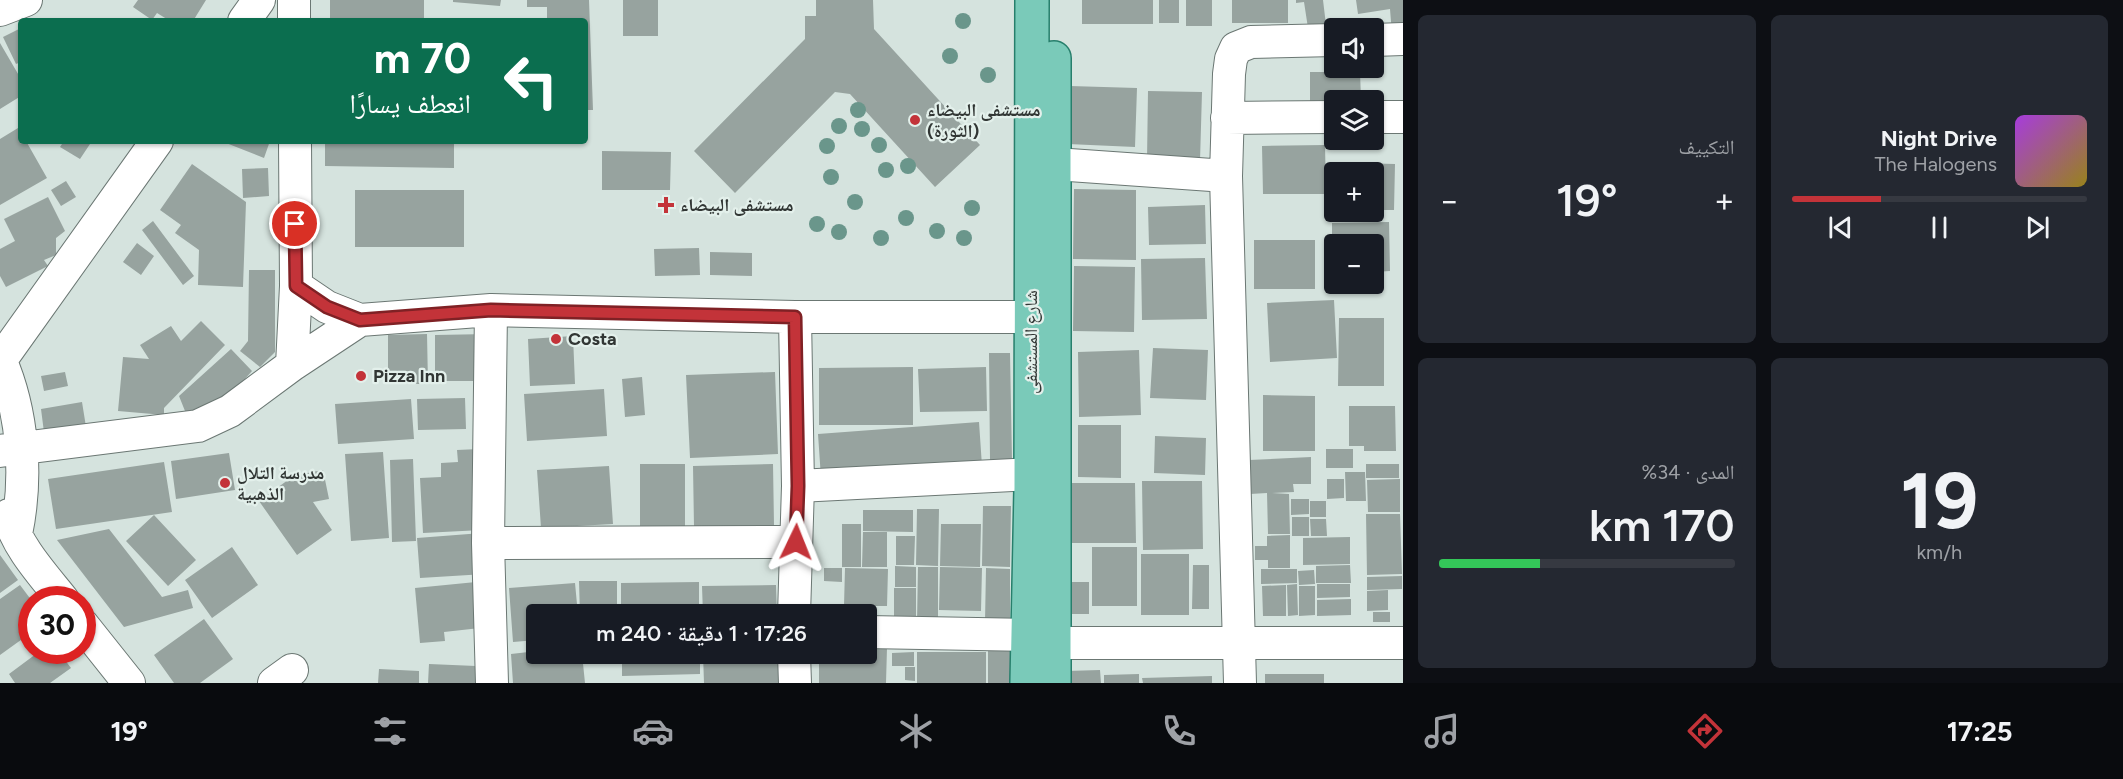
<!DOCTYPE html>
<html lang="ar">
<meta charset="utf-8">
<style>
body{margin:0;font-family:Figtree,"Noto Naskh Arabic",sans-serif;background:#242831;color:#f1f3f6;direction:rtl;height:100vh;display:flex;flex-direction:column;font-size:22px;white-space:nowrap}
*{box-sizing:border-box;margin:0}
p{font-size:20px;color:#9ea1a6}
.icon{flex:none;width:33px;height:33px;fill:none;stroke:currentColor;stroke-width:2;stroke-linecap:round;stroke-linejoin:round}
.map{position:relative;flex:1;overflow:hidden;direction:ltr}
.panel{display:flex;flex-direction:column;gap:15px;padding:15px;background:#0d0f14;width:720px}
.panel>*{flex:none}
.guide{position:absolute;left:18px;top:18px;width:570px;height:126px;border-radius:6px;box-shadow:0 2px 4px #0004;direction:rtl;background:#0b6e4f;color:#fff;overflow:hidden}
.fabs{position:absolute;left:1324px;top:18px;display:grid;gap:12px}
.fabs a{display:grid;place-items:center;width:60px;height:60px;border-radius:6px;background:#171b24;box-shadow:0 2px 4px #0004;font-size:30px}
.speed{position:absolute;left:18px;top:586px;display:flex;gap:12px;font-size:30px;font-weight:700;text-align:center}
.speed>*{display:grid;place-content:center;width:78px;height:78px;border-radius:50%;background:#171b24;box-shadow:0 2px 4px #0004;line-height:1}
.speed .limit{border:9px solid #d22;background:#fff;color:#111}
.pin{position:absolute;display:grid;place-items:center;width:51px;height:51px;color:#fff;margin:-26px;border:3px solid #fff;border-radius:50%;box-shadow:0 2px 6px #0007}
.me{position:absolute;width:66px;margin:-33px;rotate:2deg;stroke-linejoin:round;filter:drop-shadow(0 0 4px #0008)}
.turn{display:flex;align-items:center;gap:21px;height:126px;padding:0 18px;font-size:27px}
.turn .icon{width:78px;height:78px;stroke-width:2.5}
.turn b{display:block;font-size:42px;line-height:51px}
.big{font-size:45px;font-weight:600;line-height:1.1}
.panel .widget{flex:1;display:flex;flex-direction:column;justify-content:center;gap:9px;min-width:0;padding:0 21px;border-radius:9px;background:#242831}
.panel .dial{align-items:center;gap:0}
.dial b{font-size:78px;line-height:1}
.song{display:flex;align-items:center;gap:18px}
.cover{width:72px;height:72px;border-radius:9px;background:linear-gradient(135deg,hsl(280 70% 55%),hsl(50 70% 35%))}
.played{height:6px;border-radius:3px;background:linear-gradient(90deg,#c33339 30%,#363941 30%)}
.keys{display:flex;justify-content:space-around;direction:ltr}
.heat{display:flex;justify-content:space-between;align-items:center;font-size:33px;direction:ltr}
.charge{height:9px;border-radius:4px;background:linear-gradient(90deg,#34c759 34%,#363941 0)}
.panel .tiles{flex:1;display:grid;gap:15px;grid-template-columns:repeat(2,1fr)}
.trip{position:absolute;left:526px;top:604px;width:351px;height:60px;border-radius:6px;background:#171b24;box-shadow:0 2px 4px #0004;font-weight:600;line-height:60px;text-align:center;direction:rtl}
.tab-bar{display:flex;height:96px;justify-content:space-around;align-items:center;background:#090b0e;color:#9ea1a6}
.tab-bar .icon{width:42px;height:42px}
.tab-bar .selected{color:#c33339}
.tab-bar b{font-size:27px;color:#f1f3f6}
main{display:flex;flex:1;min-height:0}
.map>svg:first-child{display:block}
.building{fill:#97a39f}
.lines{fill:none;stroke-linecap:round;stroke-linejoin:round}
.minor-casing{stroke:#6b7773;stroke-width:34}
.major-casing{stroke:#277f6c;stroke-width:36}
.minor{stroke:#fff;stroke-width:32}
.major{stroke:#7acab9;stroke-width:33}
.tree{fill:#6a968b}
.route-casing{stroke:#7f2125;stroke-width:15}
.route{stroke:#c33339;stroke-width:10}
.poi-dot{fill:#c33339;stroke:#e3f0eb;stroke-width:2}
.labels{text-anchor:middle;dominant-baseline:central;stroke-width:4.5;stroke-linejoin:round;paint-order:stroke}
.poi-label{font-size:18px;font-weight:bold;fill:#313634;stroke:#e3f0eb;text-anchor:start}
.street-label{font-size:18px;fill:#313634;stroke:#e3f0eb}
</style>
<main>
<section class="panel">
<div class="tiles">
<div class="widget">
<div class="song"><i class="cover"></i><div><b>Night Drive</b><p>The Halogens</p></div></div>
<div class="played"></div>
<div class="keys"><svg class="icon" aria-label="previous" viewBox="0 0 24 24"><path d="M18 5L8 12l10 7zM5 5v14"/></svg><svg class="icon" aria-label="pause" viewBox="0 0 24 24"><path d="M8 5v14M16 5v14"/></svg><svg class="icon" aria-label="next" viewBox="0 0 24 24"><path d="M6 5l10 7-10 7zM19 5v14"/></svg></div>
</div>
<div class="widget"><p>التكييف</p>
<div class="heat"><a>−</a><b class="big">19°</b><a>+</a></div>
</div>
<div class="widget dial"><b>19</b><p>km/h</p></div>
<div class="widget"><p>المدى · 34%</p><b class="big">170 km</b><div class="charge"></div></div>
</div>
</section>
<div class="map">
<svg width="1403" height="683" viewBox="0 0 1403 683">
<rect width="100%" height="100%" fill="#d5e3de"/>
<path class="building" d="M138,0h68l-13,21h-23l-13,-8 -5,7 -19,-13z
M330,0h94v21h-94z
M453,0h48l-1,6 -47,-4z
M527,0h62l4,110h-8v-89h-38v-14h-20z
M623,0h35v36h-35z
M816,0h57l1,29 106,116 -45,42 -85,-93 -15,-2 -100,101 -41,-42 111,-112v-23h11z
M1082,0h71v24h-71z
M1159,0h20v23h-20z
M1186,0h26v26h-26z
M1232,0h56v23h-56z
M1296,0h27l3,25 -18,3 -4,-26 -8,1z
M1356,0h47v33l-11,1 -2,-25 -32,5z
M21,28v34l-5,2 -13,-27z
M0,43l21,36v17l-21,13z
M1310,72h50l1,28h-26v7h-25z
M1070,86l67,2 -2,59 -67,-3z
M1148,91l54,1 -2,69 -53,-1z
M18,128l3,5v8h5l21,37 -47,27v-66z
M64,141h28l-12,18 -20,-12z
M221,141h49l-6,17z
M325,141h129v27l-129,-2z
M1325,145l1,49h-63l-1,-48z
M602,151l69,1 -1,38h-68z
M1357,163l38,1 -1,46h-20v-38h-17z
M192,164l54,38 -3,85 -45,-2 1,-35 -24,-17 6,-8 -21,-15z
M268,168l1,28 -26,2 -1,-29z
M66,181l10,16 -15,9 -10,-16z
M1074,189l62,1v70l-63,-1z
M355,190h109v57h-109z
M48,197l17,34 -9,7v17l-12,5 4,6 -42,21 -6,-11v-27l15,-8 -11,-22z
M1205,205l1,39 -57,1 -1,-38z
M153,221l41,55 -11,9 -41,-55z
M1389,222l1,49 -16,1v-28h-39v28l-9,1 -1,-21h7v-29z
M1254,240h61v49h-61z
M137,243l17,13 -13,19 -18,-13z
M699,248l1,27 -45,1 -1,-27z
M710,252l42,1v23l-42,-1z
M1205,258l2,61 -65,1 -1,-61z
M1074,266l61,1 -1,65 -61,-1z
M249,270h26v82l-15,15 -20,-16 8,-10z
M1334,300l3,58 -67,4 -3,-59z
M1339,318h45v68h-46z
M201,321l24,24 -61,63v7l-46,-4 5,-54 26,2 -9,-14 31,-19 10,15z
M427,334l1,50h-40v-49z
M489,334v47h-54v-46z
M573,336l2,48 -45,2 -2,-47z
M1153,348l55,2 -2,50 -56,-2z
M231,349l21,22 -32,36 -33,9 -8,-20z
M1139,350l2,65 -62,2 -1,-65z
M989,353h21l2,107h-22z
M913,367v58h-94v-57z
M986,367l1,44 -67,1 -2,-43z
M65,372l3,14 -24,5 -3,-15z
M775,372l3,82 -88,4 -4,-83z
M642,377l3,38 -20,2 -3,-38z
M604,389l3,47 -80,5 -3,-47z
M1263,395l52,1v55h-52z
M465,398l1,31 -48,1 -1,-31z
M411,399l3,40 -76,5 -3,-40z
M82,402l5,31 -42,7 -4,-31z
M1349,406h46l1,45h-32v-5h-15z
M979,422l3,44 -161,12 -3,-44z
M1078,425h43v53l-43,-1z
M1155,436l51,2 -1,37 -51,-2z
M479,449l3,81 -59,3 -3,-55 21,-1v-14l17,-1 -1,-12z
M1326,449h27v19h-27z
M383,452l6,86 -38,3 -6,-87z
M229,453l6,37 -59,9 -5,-38z
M1311,457v27h-18l1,8 -22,1 17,1 1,40h-22l-1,-41 -17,1 -1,-34z
M413,459l3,82 -24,1 -2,-82z
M164,462l8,50 -116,17 -8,-50z
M640,464h45v62h-45z
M773,464l1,61 -80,2 -1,-61z
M1366,464h33v14h-33z
M609,466l4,58 -72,4 -4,-58z
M323,470l6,29 -16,3 19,28 -35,25 -38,-54 29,-21 -1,-3z
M1345,472h20l1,29h-20z
M1327,479h17v19l-17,1z
M1400,479v33h-32l-1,-32z
M1142,481h60l1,68 -60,1z
M1072,483h63l1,60h-64z
M1291,499h18v15l-18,1z
M1310,501h16v16h-16z
M983,506h28l-1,61 -28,-1z
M917,509h22l-1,57 -22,-1z
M863,510h50v22l-50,-1z
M1366,514h34l2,60 -35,1z
M154,515l42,45 -28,26 -42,-45z
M1292,517h17v19h-17z
M1310,519h16l1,17h-16z
M842,524h19v43h-19z
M941,524h40l-1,43 -40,-1z
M109,529l53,68 26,-7 5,18 -69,19 -67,-87z
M863,532h24v35h-25z
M482,533l3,41 -65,4 -3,-40z
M1290,535v33h-22v-8h-13v-14h12v-10z
M896,536h19l-1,29h-18z
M1350,537v27l-47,1v-27z
M232,547l26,38 -46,33 -27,-38z
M1092,547h45v59h-45z
M1141,554h48v61h-48z
M0,555l18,25 -18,13z
M1193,565h16v44h-17z
M1350,565l1,18h-35v-17z
M895,566l21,1v20h-21z
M918,567h20v57l-21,-1z
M940,567l42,1 -1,43 -42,-1z
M824,568h18v14l-18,-1z
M845,568l43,1 -1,37h-43z
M986,568l24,1v53h-25z
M1261,569h36v14l-36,1z
M1314,570l1,14 -16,1 -1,-14z
M1402,576v13l-35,1v-13z
M579,581h38v34h-37z
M476,582l4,46 -36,4 1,9 -25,2 -5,-55z
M699,582v33h-78v-32z
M1071,582h18v32h-18z
M575,583l3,32h-41v25l-24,2 -4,-54z
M1297,584l1,31 -10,1 -1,-31z
M1317,584h33v13l-33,1z
M20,585l12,16v31l-32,23v-56z
M776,585l1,30h-74l-1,-29z
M1286,585v31h-23l-1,-30z
M1299,586h16v29l-16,1z
M894,588h22v35h-22z
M1388,590v20l-21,1v-20z
M1351,599v16l-34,1v-16z
M1373,612h17v10h-17z
M204,619l29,40 -33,24h-26l-20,-28z
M867,648h20l-1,35h-67v-29h48z
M40,651h18l13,17 -21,15h-35l-6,-9z
M537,651v3h45l3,29h-72l-2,-29z
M988,651h23v32h-23z
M914,652v14h-22v-13z
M917,652h69v31h-69z
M622,654h78v20l-78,2z
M703,654h75v29h-74z
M429,664l47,2 -1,17h-47z
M905,667h10v14l-10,-1z
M379,669l40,2v12h-41z
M1100,670l1,13h-34v-12z
M1139,674v9h-35v-8z
M1265,674h59v9h-59z
M1212,676v7h-69l-1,-5z"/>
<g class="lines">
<g class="minor-casing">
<path id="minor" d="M294,0v21
M0,10l26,-10
M244,21l15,-21
M1374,40l29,-1
M1374,117h29
M1227,118l108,-1
M1055,164l171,12
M296,286l31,21 33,13 131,-10 304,7h236
M491,310l-3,233 4,140
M0,359c23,53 28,118 16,175
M0,361l157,-220
M292,365l4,-79 -1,-145
M0,451l198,-25 32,-15 62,-46 68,-45
M798,486l233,-12
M9,515c6,30 35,61 54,85
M488,543l308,-1
M794,615l4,-129 -3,-169
M82,624l47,59
M867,632l161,3 26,8h349
M794,654l1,29
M274,683l18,-13
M1240,683l-14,-507 3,-102 2,-15 5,-11 15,-6 84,-2"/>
</g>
<g class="major-casing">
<path id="major" d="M1054,58v625
M1027,683l4,-195 1,-488"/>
</g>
<use href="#minor" class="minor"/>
<use href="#major" class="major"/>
</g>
<g class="tree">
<circle cx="963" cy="21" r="8"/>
<circle cx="950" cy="56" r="8"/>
<circle cx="988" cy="75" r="8"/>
<circle cx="858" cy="110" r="8"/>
<circle cx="839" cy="126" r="8"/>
<circle cx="862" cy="129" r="8"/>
<circle cx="879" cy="145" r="8"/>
<circle cx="827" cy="146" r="8"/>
<circle cx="908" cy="166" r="8"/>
<circle cx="886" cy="170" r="8"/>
<circle cx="831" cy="177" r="8"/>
<circle cx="855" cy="202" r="8"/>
<circle cx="972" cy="208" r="8"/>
<circle cx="906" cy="218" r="8"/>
<circle cx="817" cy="224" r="8"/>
<circle cx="937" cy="231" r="8"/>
<circle cx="839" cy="232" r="8"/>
<circle cx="881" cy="238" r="8"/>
<circle cx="964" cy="238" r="8"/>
</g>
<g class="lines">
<g class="route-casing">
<path id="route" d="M295,224l1,62 31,21 33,13 131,-10 304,7 3,169 -2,56"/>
</g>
<use href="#route" class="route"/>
</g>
<g class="poi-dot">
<circle cx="915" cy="120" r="6"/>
<path d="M663 196h6v6h6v6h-6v6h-6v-6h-6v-6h6z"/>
<circle cx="556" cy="339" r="6"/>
<circle cx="361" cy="376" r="6"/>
<circle cx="225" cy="483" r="6"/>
</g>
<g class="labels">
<g class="poi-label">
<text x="927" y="110">مستشفى البيضاء<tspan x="927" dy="21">(الثورة)</tspan></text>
<text x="680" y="205">مستشفى البيضاء</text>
<text x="568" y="339">Costa</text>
<text x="373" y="376">Pizza Inn</text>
<text x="237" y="473">مدرسة التلال<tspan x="237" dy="21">الذهبية</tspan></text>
</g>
<g class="street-label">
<text transform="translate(1031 342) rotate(-90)">شارع المستشفى</text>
</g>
</g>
</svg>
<div class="fabs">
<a><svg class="icon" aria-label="sound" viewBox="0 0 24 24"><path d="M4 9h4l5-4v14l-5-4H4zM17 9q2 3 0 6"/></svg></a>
<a><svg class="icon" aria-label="layers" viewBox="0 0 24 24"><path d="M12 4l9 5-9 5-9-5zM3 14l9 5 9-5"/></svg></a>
<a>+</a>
<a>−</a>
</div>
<div class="speed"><div class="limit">30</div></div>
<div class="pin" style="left:295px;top:224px;background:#d93025"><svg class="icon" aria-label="arrive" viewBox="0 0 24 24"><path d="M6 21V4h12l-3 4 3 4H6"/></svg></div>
<svg class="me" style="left:796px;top:542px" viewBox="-20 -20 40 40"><path d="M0-17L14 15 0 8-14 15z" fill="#c33339" stroke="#fff" stroke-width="4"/></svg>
<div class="trip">17:26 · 1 دقيقة · 240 m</div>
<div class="guide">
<div class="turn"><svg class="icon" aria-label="left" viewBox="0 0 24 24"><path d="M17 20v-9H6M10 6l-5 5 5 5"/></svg><div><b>70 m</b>انعطف يسارًا</div></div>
</div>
</div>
</main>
<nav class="tab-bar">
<b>17:25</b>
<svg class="icon selected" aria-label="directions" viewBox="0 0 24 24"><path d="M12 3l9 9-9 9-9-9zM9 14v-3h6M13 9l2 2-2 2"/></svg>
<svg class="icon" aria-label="music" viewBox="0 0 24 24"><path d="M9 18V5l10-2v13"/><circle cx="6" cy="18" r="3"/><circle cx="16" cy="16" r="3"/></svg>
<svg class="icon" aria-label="phone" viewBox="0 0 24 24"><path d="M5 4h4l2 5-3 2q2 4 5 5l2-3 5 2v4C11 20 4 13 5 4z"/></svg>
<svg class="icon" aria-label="climate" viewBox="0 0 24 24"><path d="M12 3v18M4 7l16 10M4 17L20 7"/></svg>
<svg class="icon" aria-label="car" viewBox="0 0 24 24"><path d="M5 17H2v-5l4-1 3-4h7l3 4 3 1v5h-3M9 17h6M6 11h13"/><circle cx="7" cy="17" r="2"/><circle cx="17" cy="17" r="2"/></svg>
<svg class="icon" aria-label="filters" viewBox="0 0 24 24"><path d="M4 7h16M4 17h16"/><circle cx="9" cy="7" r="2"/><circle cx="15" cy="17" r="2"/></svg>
<b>19°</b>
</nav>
